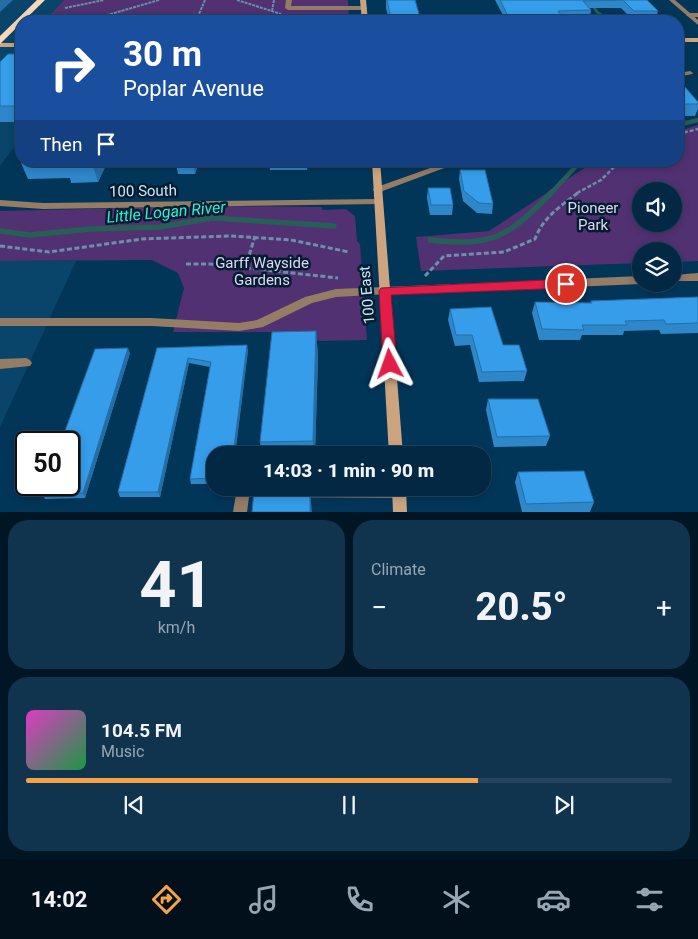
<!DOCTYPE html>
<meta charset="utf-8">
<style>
body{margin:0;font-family:Roboto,sans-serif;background:#10344e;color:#f1f3f6;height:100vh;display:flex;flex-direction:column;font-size:19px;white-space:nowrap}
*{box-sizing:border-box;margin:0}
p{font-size:16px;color:#96a6b2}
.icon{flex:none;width:28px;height:28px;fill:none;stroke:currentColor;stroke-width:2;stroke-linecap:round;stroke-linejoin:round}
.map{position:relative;height:512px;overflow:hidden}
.side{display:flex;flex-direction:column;gap:8px;padding:8px;background:#011625;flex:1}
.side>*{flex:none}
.banner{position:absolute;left:15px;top:15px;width:669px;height:152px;border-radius:20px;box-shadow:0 2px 8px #0003,0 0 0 1px #23445c;background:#1a4fa0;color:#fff;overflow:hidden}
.fabs{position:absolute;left:632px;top:182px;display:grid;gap:10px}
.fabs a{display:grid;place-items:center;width:50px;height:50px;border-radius:50%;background:#022843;box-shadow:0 2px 8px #0003,0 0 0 1px #23445c;font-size:25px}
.speed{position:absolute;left:15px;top:431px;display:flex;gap:10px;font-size:25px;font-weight:700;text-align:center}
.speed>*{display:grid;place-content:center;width:65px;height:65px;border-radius:50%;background:#022843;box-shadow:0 2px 8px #0003,0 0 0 1px #23445c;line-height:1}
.speed .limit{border:2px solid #111;border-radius:8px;background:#fff;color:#111}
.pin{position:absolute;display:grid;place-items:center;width:42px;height:42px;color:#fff;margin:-21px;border:2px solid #fff;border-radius:50%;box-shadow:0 1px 5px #0007}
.me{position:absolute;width:55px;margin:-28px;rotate:356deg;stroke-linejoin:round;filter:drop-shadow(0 0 4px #0008)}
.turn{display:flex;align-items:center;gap:18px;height:105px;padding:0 25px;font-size:22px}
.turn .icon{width:65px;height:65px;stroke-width:2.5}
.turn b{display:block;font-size:35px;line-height:42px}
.then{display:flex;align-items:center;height:48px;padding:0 25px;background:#0003;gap:10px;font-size:19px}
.big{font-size:38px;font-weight:800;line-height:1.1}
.side .widget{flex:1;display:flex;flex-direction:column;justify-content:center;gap:8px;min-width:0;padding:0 18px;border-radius:20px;background:#10344e}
.side .dial{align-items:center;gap:0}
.dial b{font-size:65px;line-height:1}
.song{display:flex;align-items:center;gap:15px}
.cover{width:60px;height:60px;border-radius:8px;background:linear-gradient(135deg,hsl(310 70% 55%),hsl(140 70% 35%))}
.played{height:5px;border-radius:2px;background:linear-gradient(90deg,#f6a246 70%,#23445c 70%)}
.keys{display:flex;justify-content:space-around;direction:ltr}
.heat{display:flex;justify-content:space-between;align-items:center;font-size:28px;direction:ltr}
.side .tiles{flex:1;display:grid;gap:8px;grid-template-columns:1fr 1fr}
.widget:last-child{grid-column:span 2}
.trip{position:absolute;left:206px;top:446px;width:285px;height:50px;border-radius:20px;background:#022843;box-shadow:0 2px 8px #0003,0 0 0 1px #23445c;font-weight:800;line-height:50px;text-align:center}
.tab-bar{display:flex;height:80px;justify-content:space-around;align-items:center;background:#01101b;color:#96a6b2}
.tab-bar .icon{width:35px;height:35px}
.tab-bar .current{color:#f6a246}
.tab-bar b{font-size:22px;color:#f1f3f6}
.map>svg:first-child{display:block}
.built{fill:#09446a}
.green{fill:#513171;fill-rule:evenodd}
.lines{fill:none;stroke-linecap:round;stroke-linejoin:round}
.stream-far2{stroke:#275e57;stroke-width:3}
.stream-far1{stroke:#275e57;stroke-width:4.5}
.stream{stroke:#275e57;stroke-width:5.5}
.path-far2{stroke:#6b90ac;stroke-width:2;stroke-dasharray:3 1;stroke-linecap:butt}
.path-far1{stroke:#6b90ac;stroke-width:2.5;stroke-dasharray:4 2;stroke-linecap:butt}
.path{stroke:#6b90ac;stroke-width:3;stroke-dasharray:5 2.5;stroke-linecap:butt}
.service{fill:#947c65;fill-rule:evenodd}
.minor{fill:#947c65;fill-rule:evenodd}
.tertiary{fill:#947c65;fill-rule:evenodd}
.secondary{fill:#cca580;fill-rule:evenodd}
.trunk{fill:#f7d8ba;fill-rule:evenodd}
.wall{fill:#2e87c9}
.shaded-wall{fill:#256ea4}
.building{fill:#359dea;stroke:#256ea4}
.route{fill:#e11d48;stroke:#92132f}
.labels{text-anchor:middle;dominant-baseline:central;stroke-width:5;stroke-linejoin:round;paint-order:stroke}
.street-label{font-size:15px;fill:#cce4fa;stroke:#031d30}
.park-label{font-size:15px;fill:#e0d5ee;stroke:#031d30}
.water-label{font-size:16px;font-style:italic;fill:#32ecda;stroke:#031d30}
</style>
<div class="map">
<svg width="698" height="512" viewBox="0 0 698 512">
<rect width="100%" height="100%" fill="#023659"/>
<path class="built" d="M0,0h64l-20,21h-23v117l-21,28z
M0,261h76l-76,166z"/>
<path class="green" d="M64,0h284l1,21h-305z
M698,125v136l-24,1v-11h-33v12l-220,8 -5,-34 73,-6 106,-70h83v-30zM674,191v33h-33v-33z
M217,206l104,1 2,3 23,-1 9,7 2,25 3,3 7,96 -46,1 -41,-9h-107l11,-44 -6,-15 -26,-13 -152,1v-50z"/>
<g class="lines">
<path class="stream-far2" d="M589,0l8,12 12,9"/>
<path class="stream-far1" d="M678,125l20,-5
M551,193l30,-32"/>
<path class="stream" d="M0,231l30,4 60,-6 70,-2 53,-9 121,8
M430,240c64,7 78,-3 122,-48"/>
<path class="path-far2" d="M237,0l44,14
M65,8l39,-8
M272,11l2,-11
M87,21l72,-21
M196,21l9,-21"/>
<path class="path-far1" d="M678,134l20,-5
M577,193l24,-13 19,-19"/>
<path class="path" d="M0,246l49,6 93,-13 89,-3 60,4 58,12
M186,264h24l128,14
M245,269l10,-33
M425,276l19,-20 60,-4 31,-13c8,-22 26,-33 44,-47"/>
<path class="service" d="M286,0h6l-1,6h73l3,2 -3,2h-76l-3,-2z
M385,287l4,1 1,3 -1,3 -53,3 -24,6 -49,24 -24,4 -87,-5h-152v-8h152l87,5 18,-3 48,-23 31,-8z
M26,358l4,2 2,3 -2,3 -30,3v-10z
M237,488h168l1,3 -2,5 -5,2 -150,-1 -2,15h-14z"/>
<path class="minor" d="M698,13v4h-9l-3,-2 3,-2z
M690,71l3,2 -1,1 -14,3v-4z
M450,161h13l-83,31 -3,1 -4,-3 1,-2z
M377,199l5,3 -2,2 -337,5 -43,-3v-6l43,3z
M698,273v8h-24v-6z
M641,276v8l-256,11 -4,-1 -1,-3 1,-3 4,-1z"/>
<path class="tertiary" d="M669,0h6l23,20v5z"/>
<path class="secondary" d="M360,0h6l2,21h-6z
M678,38h20v4h-20z
M0,43h21v4h-21z
M372,161h8l23,294h-14z
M392,488h14l1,24h-14z"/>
<path class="trunk" d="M37,0h8l-45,44v-8z"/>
</g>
<path class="wall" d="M386,0h29l6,21h-32l-3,-13z
M495,0h152l11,11 -2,7 -24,1 -11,-11h-32l2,2 -1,8h-30v3h-54z
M21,54v68h-21v-60z
M678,79l20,23v7l-3,7h-17z
M22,161h86l-10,21 -27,1 -1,-5 -42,1 -7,-16z
M199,161l-4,13h-17l-2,-10z
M269,161h39l-1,9h-37z
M521,161h30l-20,7z
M460,170l33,34 -1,10 -15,-1 -14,-12 -4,-22z
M428,188l25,17 -1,10h-22l-3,-17z
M698,297v36l-37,1 -2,-4 -35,1 -1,4h-41l-2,5h-41l-7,-27 3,-11 55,1 1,-2z
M450,309l53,36 24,26 -3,10 -45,1 -9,-37 -15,1 -7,-26z
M316,331l2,25 -3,99h-53l-2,-13z
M157,348l91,2 -13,105h-20v29h-24l-1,-5 20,-112 -21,-4 -29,134h-40l-2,-5z
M130,353l-45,145 -40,1 -3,-5z
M488,399l62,37 -4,10 -52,1 -8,-37z
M518,472l76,30 -4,10h-68l-7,-30z"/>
<path class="shaded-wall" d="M0,0h13l-13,12z
M95,161h13l-10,21 -5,-16z
M194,161h5l-4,13 -2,-10z
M532,161h19l-20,7z
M316,331l2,25 -3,99h-1l-1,-14z
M247,345l1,5 -13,105h-2z
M128,348l2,5 -45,145 -2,-5z
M188,358l1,5 -29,134 -2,-5z
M310,491l2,21h-2z"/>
<path class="building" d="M387,0h28l6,21h-27v-2h-3z
M500,0h147l11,11h-24l-11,-11 -40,1 8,9 -33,1 3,4 -53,1z
M8,54h13v52h-21v-44z
M678,79l20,23v2h-20z
M22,161h73l-2,5h-27l2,-4 -47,1z
M177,161h17l-1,3h-17z
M460,170h25l8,34 -14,-1 -15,-12z
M428,188h22l3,17h-22z
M698,297v26l-32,1 -2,-4 -39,1 2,4h-45l2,5 -42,-1 -7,-27 57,1 -1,-2z
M491,307l12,38h16l8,26 -45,1 -10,-37h-16l-6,-26z
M316,331l-3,110 -53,1 12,-110z
M247,345l-14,110h-18v23l-25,1 21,-117 -23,-4 -30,134h-40l39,-144z
M128,348l-45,145 -41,1 3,-9h24v-43h-8l34,-93z
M488,399h50l12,37 -53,1z
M584,471l10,31 -68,2 -8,-32z
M254,491h56v21h-58z"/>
<path class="route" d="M566,279l6,5 -6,4 -175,7 6,69 -7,5 -7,-5 -4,-73 2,-3z"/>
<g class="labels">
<g class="street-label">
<text transform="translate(143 191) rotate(-1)">100 South</text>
<text transform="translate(367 295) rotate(-95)">100 East</text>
</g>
<g class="park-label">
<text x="593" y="208">Pioneer<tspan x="593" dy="17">Park</tspan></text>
<text x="262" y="263">Garff Wayside<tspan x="262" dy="17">Gardens</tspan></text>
</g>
<g class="water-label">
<text transform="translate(166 212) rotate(-5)">Little Logan River</text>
</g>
</g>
</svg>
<div class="fabs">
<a><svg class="icon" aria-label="sound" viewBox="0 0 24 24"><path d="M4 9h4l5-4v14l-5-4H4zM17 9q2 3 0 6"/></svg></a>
<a><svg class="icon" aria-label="layers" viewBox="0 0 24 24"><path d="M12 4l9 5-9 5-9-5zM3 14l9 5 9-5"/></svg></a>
</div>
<div class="speed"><div class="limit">50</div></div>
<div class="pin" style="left:566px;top:284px;background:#d93025"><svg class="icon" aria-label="arrive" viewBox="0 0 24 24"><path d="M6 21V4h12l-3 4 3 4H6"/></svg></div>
<svg class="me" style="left:390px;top:364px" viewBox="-20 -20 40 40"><path d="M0-17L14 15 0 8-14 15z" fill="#e11d48" stroke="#fff" stroke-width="4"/></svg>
<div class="trip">14:03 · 1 min · 90 m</div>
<div class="banner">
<div class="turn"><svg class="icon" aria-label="right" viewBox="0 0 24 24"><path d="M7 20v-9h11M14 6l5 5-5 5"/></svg><div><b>30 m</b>Poplar Avenue</div></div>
<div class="then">Then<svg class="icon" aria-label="arrive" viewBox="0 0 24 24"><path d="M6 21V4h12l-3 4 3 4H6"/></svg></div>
</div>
</div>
<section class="side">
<div class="tiles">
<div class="widget dial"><b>41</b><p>km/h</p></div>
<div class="widget"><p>Climate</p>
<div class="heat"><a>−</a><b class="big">20.5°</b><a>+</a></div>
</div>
<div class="widget">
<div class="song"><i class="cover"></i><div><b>104.5 FM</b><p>Music</p></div></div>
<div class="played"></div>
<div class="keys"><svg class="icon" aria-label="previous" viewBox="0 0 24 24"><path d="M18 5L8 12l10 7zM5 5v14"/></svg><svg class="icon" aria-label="pause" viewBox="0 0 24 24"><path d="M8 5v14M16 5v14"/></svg><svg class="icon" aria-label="next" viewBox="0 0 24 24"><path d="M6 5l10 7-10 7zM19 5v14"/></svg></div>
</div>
</div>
</section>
<nav class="tab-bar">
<b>14:02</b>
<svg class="icon current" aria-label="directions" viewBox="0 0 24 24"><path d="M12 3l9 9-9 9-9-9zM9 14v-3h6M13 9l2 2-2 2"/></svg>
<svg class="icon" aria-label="music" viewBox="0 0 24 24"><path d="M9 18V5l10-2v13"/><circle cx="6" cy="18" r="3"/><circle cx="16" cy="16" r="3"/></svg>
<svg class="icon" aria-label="phone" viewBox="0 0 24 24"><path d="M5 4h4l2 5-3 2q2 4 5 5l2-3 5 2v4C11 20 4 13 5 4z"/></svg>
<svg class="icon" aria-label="climate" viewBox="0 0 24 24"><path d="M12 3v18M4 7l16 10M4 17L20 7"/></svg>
<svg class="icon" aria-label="car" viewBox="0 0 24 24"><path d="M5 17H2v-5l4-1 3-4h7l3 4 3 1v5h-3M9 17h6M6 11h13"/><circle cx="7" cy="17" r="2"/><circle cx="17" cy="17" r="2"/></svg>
<svg class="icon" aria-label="filters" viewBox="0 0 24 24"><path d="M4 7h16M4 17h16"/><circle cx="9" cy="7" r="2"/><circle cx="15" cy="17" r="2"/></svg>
</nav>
